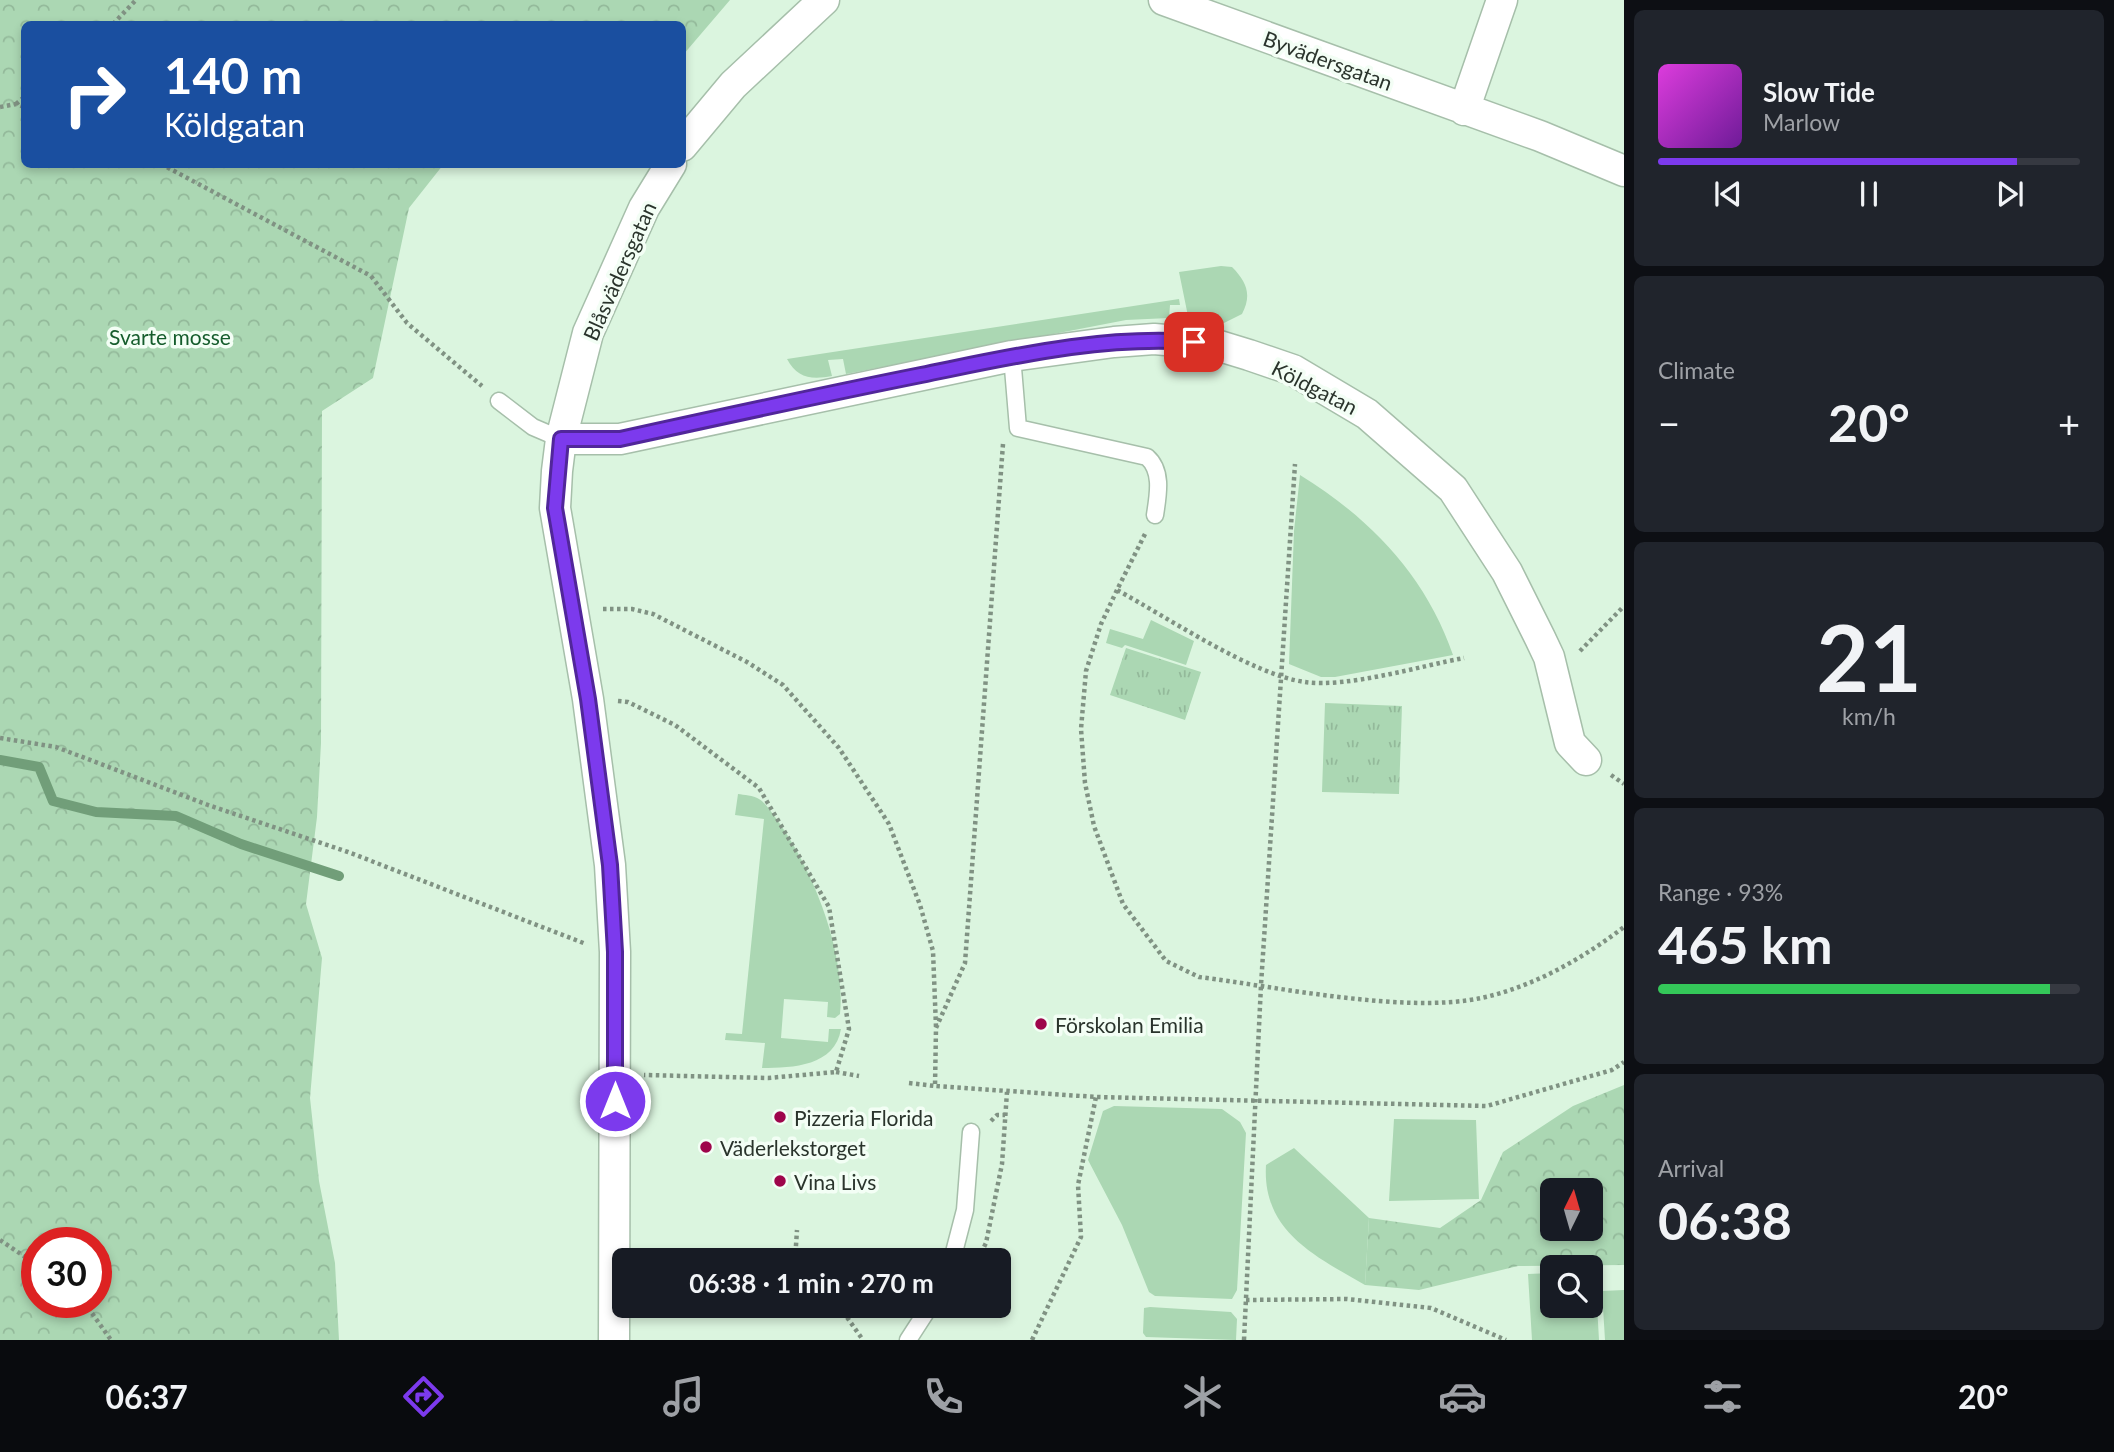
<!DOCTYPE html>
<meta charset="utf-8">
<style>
body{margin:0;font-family:Lato,sans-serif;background:#20242c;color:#f1f3f6;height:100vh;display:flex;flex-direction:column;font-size:26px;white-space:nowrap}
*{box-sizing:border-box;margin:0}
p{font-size:23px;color:#9ea1a6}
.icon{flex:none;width:38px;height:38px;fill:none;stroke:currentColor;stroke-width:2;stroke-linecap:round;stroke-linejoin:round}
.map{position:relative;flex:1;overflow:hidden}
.drawer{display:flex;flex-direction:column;gap:10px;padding:10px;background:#0d0f14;width:490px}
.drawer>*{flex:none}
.top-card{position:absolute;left:21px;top:21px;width:665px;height:147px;border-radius:10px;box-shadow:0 4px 10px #0003;background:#1a4fa0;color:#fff;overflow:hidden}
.needle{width:46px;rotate:5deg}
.fabs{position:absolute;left:1540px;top:1178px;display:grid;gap:14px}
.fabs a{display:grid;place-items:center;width:63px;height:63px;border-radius:10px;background:#171b24;box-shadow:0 4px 10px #0003;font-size:35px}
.speed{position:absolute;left:21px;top:1227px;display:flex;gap:14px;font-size:35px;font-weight:700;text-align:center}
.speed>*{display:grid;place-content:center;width:91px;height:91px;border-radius:50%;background:#171b24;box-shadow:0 4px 10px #0003;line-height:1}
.speed .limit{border:10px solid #d22;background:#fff;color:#111}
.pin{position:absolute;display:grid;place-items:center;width:60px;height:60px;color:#fff;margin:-30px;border-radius:14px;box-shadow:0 4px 10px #0006}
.me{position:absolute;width:77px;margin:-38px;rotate:0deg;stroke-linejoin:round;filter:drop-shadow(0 0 5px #0008)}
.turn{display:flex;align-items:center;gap:24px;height:147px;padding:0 28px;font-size:32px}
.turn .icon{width:91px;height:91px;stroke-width:2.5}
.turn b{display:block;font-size:49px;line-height:60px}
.big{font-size:52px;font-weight:700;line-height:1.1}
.drawer .tile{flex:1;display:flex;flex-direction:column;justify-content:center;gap:10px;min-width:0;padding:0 24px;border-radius:10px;background:#20242c}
.drawer .dial{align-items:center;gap:0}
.dial b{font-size:91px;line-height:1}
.song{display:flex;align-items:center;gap:21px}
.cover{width:84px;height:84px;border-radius:10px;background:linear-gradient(135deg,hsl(300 70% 55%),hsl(280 70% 35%))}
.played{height:7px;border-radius:4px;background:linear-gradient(90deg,#7c3aed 85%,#363941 85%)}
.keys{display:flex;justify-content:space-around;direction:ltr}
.heat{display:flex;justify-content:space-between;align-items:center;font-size:38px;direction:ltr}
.charge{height:10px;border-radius:5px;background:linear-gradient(90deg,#34c759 93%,#363941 0)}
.trip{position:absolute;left:612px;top:1248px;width:399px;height:70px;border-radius:10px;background:#171b24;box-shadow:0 4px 10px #0003;font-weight:700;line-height:70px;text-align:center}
.tabs{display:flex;height:112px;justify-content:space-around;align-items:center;background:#090b0e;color:#9ea1a6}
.tabs .icon{width:49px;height:49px}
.tabs .on{color:#7c3aed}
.tabs b{font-size:32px;color:#f1f3f6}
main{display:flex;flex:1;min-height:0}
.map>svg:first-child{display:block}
.green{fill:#abd7b3}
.forest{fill:url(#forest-crowns);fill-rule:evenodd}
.park{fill:url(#park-tufts)}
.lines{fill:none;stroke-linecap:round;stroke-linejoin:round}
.stream{stroke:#719e79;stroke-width:10}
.lane-casing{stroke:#a6bfaa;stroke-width:19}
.street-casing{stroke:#a6bfaa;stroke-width:33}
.path{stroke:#809283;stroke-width:4.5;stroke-dasharray:3.5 3.5;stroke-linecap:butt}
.lane{stroke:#fff;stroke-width:16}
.street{stroke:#fff;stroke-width:30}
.route-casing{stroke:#51269a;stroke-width:18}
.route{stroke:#7c3aed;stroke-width:12}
.poi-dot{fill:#9e054b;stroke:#f3fef5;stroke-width:2.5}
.labels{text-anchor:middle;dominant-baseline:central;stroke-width:7;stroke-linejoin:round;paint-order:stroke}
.street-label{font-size:21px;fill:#2a342c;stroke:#f3fef5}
.park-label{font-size:21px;fill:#155c2c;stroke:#f3fef5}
.poi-label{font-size:21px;fill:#2a342c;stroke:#f3fef5;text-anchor:start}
</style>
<main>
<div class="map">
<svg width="1624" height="1340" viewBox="0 0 1624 1340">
<defs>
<pattern id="forest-crowns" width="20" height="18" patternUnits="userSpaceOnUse" patternTransform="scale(1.75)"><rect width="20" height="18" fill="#abd7b3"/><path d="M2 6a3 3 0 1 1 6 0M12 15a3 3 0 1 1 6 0" fill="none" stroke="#93b99a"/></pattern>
<pattern id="park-tufts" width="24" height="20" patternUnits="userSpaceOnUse" patternTransform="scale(1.75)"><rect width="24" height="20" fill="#abd7b3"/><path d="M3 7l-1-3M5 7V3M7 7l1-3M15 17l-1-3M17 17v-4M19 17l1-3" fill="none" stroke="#93b99a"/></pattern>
</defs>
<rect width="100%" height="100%" fill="#dbf5df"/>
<path class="green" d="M1221,266l11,1c15,15 20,28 10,47l-18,9 -35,-2 -10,-49z
M1179,299l1,6h-10l-1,13 -43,2 -280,54 -3,-15 -15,1 4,16c-21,4 -35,2 -45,-17z
M1300,475c70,43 126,101 153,180l-118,22h-14l-32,-13 5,-133z
M1151,620l43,21 -8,24 -61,-20 -3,3 -16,-5 4,-14 33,10z
M738,794c6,1 15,1 21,5 8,5 15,17 21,25 34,49 66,129 60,190l-5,4 -8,-1 1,-15 -44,-3 -3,39 47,4 1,-13h12c-6,37 -48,39 -79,39l3,-25 -40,-3 1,-7 16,1 22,-215 -29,-4z
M1114,1106l108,3 18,13 6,11 -9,157 -5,9 -77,-3 -6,-4 -27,-67 -34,-65 15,-49z
M1394,1119l82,1 3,79 -90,2z
M1294,1148l75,70 -4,67c-50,-29 -103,-54 -99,-120z
M1595,1270l4,70h-67l-4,-66 24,-1v33h39v-35z
M1624,1290v50h-19l-3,-49z
M1150,1307l81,5 6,7 -1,21 -90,-3 -3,-4 1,-25z"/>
<path class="forest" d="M0,0h730l-47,55 -1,-31h-658v140l419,1 -34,43 -36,170 -51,33 -1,332 -4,74 -11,87 16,54 -12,140 9,83 16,82 4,77h-339zM37,1242h59v60h-59z
M1624,1085v180l-106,1 -99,24 -54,-5 4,-67 71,10 41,-28 22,-48 70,-46zM1552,1190h39v38h-39z"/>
<path class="park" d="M1126,648l75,24 -16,48 -75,-25z
M1325,703l77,3 -3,88 -77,-2z"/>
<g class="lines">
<path class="stream" d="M0,760l39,7 14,34 43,11 80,4 65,28 98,32"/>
<g class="lane-casing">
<path id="lane" d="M1012,356l6,72 129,29c16,14 11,38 8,58
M499,401l34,26 28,12
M952,1260l13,-50 6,-78
M908,1340l22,-34"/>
</g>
<g class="street-casing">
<path id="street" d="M1164,0l376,136 84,35
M1464,110l38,-110
M682,146l51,-61 91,-85
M561,439h59l392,-83 102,-14 40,-3 59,5 36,11 44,15 74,44 86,75 54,83 33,66 9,19 21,86 16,17
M614,1340l1,-388 -5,-87 -22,-166 -33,-191 2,-37 4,-32 27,-106 56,-125 27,-44"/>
</g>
<path class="path" d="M113,24l23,-24
M16,104l8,-7
M0,107l16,-3 8,3
M161,164l210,112 36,47 75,63
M1003,444l-38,519 -29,65 -1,58 161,11 391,9 125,-36 12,-8
M1145,534l-28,56c50,27 135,85 188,92 43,6 115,-16 159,-24
M1117,590l-16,34 -15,47 -5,58 4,54 9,43 29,78 43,57 33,16c79,10 206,37 282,21 52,-11 101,-39 143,-71
M603,609h29l21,5 94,48 36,23 56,63 50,76 31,81 13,46 3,76
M1580,651l44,-45
M618,701l10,1 47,23 84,63 70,119 20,122 -13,43 -68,6 -124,-3
M0,738l56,9 152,58 140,47 238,92
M1611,775l13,9
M836,1072l23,4
M909,1083l26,3
M991,1121l6,-6h8
M0,1240l37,25
M981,1253l5,-10 16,-79 5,-72
M795,1260l2,-30
M1246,1300l101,-1 84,9 75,32
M84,1302l27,38
M839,1306l24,34
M1032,1340l49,-103 -3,-52 18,-88
M1244,1340l17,-355 34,-521"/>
<use href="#lane" class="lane"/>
<use href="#street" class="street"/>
</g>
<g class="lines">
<g class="route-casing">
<path id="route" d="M615,1101v-149l-5,-87 -22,-166 -33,-191 6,-69h59c100,-22 201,-44 301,-64 89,-18 181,-40 273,-33"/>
</g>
<use href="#route" class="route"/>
</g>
<g class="poi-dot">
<circle cx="1041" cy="1024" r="7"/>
<circle cx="780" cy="1117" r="7"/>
<circle cx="706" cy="1147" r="7"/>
<circle cx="780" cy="1181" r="7"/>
</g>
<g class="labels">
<g class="street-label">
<text transform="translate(1328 60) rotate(20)">Byvädersgatan</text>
<text transform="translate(619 271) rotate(-66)">Blåsvädersgatan</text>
<text transform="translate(1315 387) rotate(27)">Köldgatan</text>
</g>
<g class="park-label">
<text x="170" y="336">Svarte mosse</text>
</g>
<g class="poi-label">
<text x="1055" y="1024">Förskolan Emilia</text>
<text x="794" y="1117">Pizzeria Florida</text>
<text x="720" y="1147">Väderlekstorget</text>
<text x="794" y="1181">Vina Livs</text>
</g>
</g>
</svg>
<div class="fabs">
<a><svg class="needle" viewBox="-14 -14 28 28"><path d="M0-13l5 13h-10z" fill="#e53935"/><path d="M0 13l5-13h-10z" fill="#9ea1a6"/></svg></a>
<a><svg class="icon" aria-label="search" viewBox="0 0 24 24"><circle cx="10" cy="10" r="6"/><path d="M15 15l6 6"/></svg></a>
</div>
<div class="speed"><div class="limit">30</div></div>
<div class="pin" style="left:1194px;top:342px;background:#d93025"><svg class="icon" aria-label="arrive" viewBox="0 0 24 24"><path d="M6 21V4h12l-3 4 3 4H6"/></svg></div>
<svg class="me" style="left:615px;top:1101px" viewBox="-20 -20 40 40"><circle r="17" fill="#7c3aed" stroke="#fff" stroke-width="3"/><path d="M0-11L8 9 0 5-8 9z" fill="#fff"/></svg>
<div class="trip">06:38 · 1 min · 270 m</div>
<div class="top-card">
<div class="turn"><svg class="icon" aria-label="right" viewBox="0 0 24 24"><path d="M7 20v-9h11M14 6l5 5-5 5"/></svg><div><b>140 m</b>Köldgatan</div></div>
</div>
</div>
<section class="drawer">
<div class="tile">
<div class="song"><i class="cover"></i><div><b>Slow Tide</b><p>Marlow</p></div></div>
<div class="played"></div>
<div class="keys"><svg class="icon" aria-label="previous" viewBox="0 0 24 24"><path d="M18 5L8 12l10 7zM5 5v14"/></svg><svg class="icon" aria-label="pause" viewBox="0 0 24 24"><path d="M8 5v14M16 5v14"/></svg><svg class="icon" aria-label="next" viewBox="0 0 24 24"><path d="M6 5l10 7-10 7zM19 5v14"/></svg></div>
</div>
<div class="tile"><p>Climate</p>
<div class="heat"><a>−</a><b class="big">20°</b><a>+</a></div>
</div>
<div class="tile dial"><b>21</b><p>km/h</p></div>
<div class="tile"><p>Range · 93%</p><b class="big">465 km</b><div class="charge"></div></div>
<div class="tile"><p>Arrival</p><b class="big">06:38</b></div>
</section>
</main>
<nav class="tabs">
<b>06:37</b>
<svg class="icon on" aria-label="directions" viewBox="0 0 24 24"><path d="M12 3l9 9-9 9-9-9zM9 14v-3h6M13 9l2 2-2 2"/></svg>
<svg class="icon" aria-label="music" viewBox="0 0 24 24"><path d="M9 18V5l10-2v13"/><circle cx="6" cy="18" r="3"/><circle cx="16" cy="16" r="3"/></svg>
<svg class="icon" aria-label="phone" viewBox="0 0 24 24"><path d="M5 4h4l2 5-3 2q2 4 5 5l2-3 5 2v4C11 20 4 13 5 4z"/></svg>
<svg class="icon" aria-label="climate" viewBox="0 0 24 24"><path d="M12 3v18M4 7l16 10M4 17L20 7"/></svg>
<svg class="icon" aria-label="car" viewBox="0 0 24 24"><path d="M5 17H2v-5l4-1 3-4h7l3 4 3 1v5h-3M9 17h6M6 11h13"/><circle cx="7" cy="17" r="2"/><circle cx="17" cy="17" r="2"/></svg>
<svg class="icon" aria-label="filters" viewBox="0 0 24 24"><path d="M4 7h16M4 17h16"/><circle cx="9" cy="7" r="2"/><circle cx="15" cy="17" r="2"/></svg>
<b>20°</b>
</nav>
